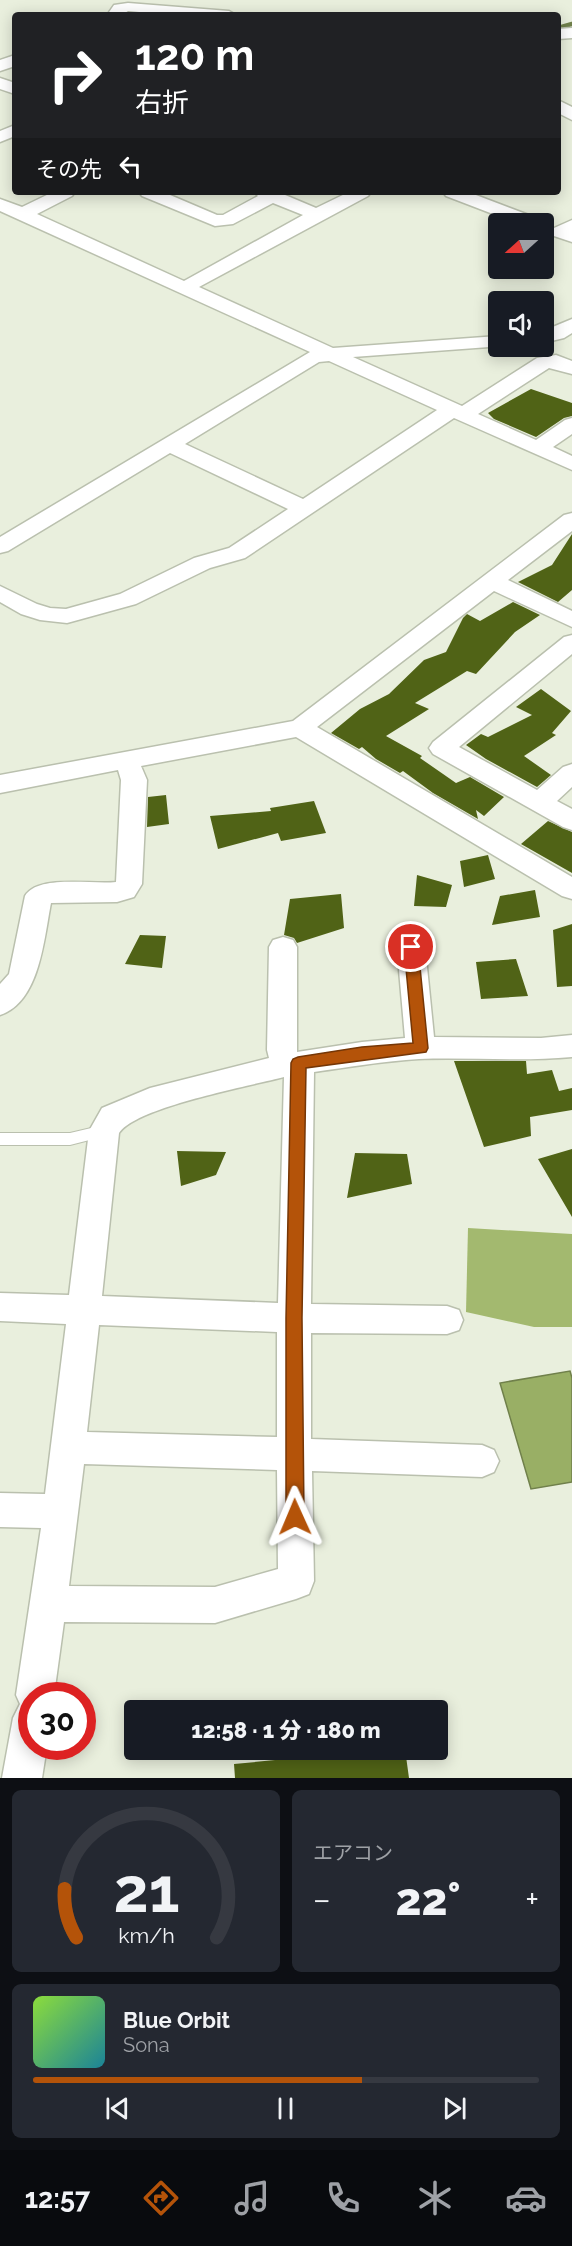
<!DOCTYPE html>
<html lang="ja">
<meta charset="utf-8">
<style>
body{margin:0;font-family:Raleway,"Noto Sans JP",sans-serif;background:#242831;color:#f1f3f6;height:100vh;display:flex;flex-direction:column;font-size:22px;white-space:nowrap}
*{box-sizing:border-box;margin:0}
p{font-size:20px;color:#9ea1a6}
.icon{flex:none;width:33px;height:33px;fill:none;stroke:currentColor;stroke-width:2;stroke-linecap:round;stroke-linejoin:round}
.map{position:relative;height:1778px;overflow:hidden}
.drawer{display:flex;flex-direction:column;gap:12px;padding:12px;background:#0d0f14;flex:1}
.drawer>*{flex:none}
.banner{position:absolute;left:12px;top:12px;width:549px;height:183px;border-radius:6px;box-shadow:0 3px 15px #0003;background:#202124;color:#fff;overflow:hidden}
.needle{width:39px;rotate:249deg}
.fabs{position:absolute;left:488px;top:213px;display:grid;gap:12px}
.fabs a{display:grid;place-items:center;width:66px;height:66px;border-radius:6px;background:#171b24;box-shadow:0 3px 15px #0003;font-size:30px}
.speed{position:absolute;left:18px;top:1682px;display:flex;gap:12px;font-size:30px;font-weight:700;text-align:center}
.speed>*{display:grid;place-content:center;width:78px;height:78px;border-radius:50%;background:#171b24;box-shadow:0 3px 15px #0003;line-height:1}
.speed .limit{border:9px solid #d22;background:#fff;color:#111}
.pin{position:absolute;display:grid;place-items:center;width:51px;height:51px;color:#fff;margin:-26px;border:3px solid #fff;border-radius:50%;box-shadow:0 2px 6px #0007}
.me{position:absolute;width:66px;margin:-33px;rotate:359deg;stroke-linejoin:round;filter:drop-shadow(0 0 4px #0008)}
.turn{display:flex;align-items:center;gap:21px;height:126px;padding:0 24px;font-size:27px}
.turn .icon{width:78px;height:78px;stroke-width:2.5}
.turn b{display:block;font-size:42px;line-height:51px}
.then{display:flex;align-items:center;height:57px;padding:0 24px;background:#0003;gap:12px;font-size:22px}
.big{font-size:45px;font-weight:800;line-height:1.1}
.drawer .widget{flex:1;display:flex;flex-direction:column;justify-content:center;gap:9px;min-width:0;padding:0 21px;border-radius:9px;background:#242831}
.drawer .dial{align-items:center;gap:0}
.dial svg{height:156px;overflow:visible;fill:none;stroke:#363941;stroke-width:7;stroke-linecap:round;text-anchor:middle}
.dial text{fill:#f1f3f6;stroke:none}
.song{display:flex;align-items:center;gap:18px}
.cover{width:72px;height:72px;border-radius:9px;background:linear-gradient(135deg,hsl(90 70% 55%),hsl(190 70% 35%))}
.played{height:6px;border-radius:3px;background:linear-gradient(90deg,#b45309 65%,#363941 65%)}
.keys{display:flex;justify-content:space-around;direction:ltr}
.heat{display:flex;justify-content:space-between;align-items:center;font-size:33px;direction:ltr}
.drawer .tiles{flex:1;display:grid;gap:12px;grid-template-columns:1fr 1fr}
.widget:last-child{grid-column:span 2}
.trip{position:absolute;left:124px;top:1700px;width:324px;height:60px;border-radius:6px;background:#171b24;box-shadow:0 3px 15px #0003;font-weight:800;line-height:60px;text-align:center}
.tabs{display:flex;height:96px;justify-content:space-around;align-items:center;background:#090b0e;color:#9ea1a6}
.tabs .icon{width:42px;height:42px}
.tabs .current{color:#b45309}
.tabs b{font-size:27px;color:#f1f3f6}
.map>svg:first-child{display:block}
.forest{fill:#a3b96f}
.water{fill:#99af65;stroke:#70804b;stroke-width:1.5}
.lines{fill:none;stroke-linecap:round;stroke-linejoin:round}
.stream{stroke:#70804b;stroke-width:4.5}
.building{fill:#506316}
.lane-casing{stroke:#bac0ae;stroke-width:2}
.street-casing{stroke:#bac0ae;stroke-width:3}
.lane{fill:#fff;fill-rule:evenodd}
.street{fill:#fff;fill-rule:evenodd}
.route{fill:#b45309;stroke:#753606;stroke-width:1.5}
</style>
<div class="map">
<svg width="572" height="1778" viewBox="0 0 572 1778">
<rect width="100%" height="100%" fill="#e9efdd"/>
<path class="forest" d="M468,1228l104,6v93h-38l-68,-15z"/>
<path class="water" d="M570,1371l2,7v104l-41,7 -31,-106z"/>
<g class="lines">
<path class="stream" d="M558,28l14,-4"/>
</g>
<path class="building" d="M531,389l41,14v13l-8,2 -28,19 -42,-18 -6,-6z
M572,534v56l-14,12 -40,-20 34,-17z
M513,602l27,13 -25,17 -39,42 -9,-3 -52,32 14,6 -43,27 36,20 -2,2 36,25 14,-6 34,20 -20,19 -8,-6 2,9 -45,-26 -30,-22 -3,2 -24,-14 -14,-12 -3,2 -28,-16 29,-24 29,-15 35,-34 22,-8 17,-34 4,-4 13,7z
M541,689l30,22 -19,22 4,2 -32,21 27,19 -14,12 -51,-28 -20,-14 15,-11 7,3 44,-22 -16,-8z
M166,795l3,29 -22,3 1,-30z
M314,801l12,32 -45,8 -3,-8 -60,16 -8,-33 61,-5 -1,-3z
M548,821l24,11v41l-51,-29z
M488,855l7,24 -31,8 -4,-26z
M417,875l35,10 -6,22 -32,-1z
M535,890l5,27 -48,8 8,-29z
M341,894l3,34 -47,15 -3,-5 -10,-3 6,-36z
M572,924v62l-15,1 -4,-57z
M140,935l26,1 -4,32 -37,-4z
M516,959l12,37 -47,3 -5,-37z
M454,1061h72l1,13 25,-4 7,21 13,-3v22l-42,7 1,19 -47,11z
M572,1149v68l-34,-58z
M177,1151l49,1 -10,23 -35,11z
M355,1153l52,1 5,30 -65,14z
M342,1749h63l4,29h-174l-1,-14 83,-8 26,-4z"/>
<g class="lines">
<g class="lane-casing">
<path id="lane" d="M104,1125l5,2 3,4 -3,4 -39,10h-70v-12h70z"/>
</g>
<g class="street-casing">
<path id="street" d="M128,3l101,8 7,4h-63l-45,-4 -6,4h-15l7,-10z
M572,28v10l-14,1v-10z
M15,55v11l-15,5v-11z
M0,78l15,5v11l-15,-5z
M558,100l14,7v13l-14,-7z
M15,125v11l-15,6v-11z
M53,192h22l-3,4 -35,18 147,67 119,-66 -30,-12 -40,21 -18,2 -73,-30 -3,-4h24l54,23h6l35,-19 -4,-4h24l38,16 33,-16h22l-3,4 -169,91 134,61 165,-12v10h5l-150,11 109,49 75,-48 19,-3 16,6v13l-23,-6 -71,46 58,26 29,-20 7,-2v16l-19,13 19,9v14l-118,-52 -209,140 -35,10 -74,36 -69,19 -27,-3 -19,-6 -21,-12v-16l37,18 13,4 16,1 54,-15 74,-36 35,-10 59,-39 -118,-56 -162,98 -8,2v-16l310,-185 -310,-141v-12l22,8zM329,361l108,49 -134,89 -118,-55 134,-82z
M443,192h25l74,28 3,4 -2,3v-3h-24l-73,-28z
M572,220v22l-18,-6 -3,-4 3,-4z
M572,319v14l-8,5 -21,5v-12z
M572,513v18l-64,49 64,31v16l-78,-36 -177,136 255,150v22l-10,-3 -266,-159 -155,29 6,14 -5,104 -8,13 -17,5 -66,1c-7,35 -11,99 -51,112v-31l9,-10 16,-78c13,-22 68,-11 91,-14l5,-102 -3,-10 -118,23v-18l293,-54 271,-206z
M572,635v19l-113,93 78,43 26,-23 9,-3v23l-15,14 15,8v21l-9,-3 -130,-73 -4,-6 4,-6 131,-105z
M283,937l10,3 4,7v105l65,-10 43,-4 -8,-91 4,-7 10,-3 10,3 4,7 9,90 107,1 31,-3v22c-51,5 -102,0 -153,2 -35,2 -70,8 -105,13l-3,232 136,2 12,4 4,10 -4,10 -12,4 -136,-1v106l171,6 12,5 5,11 -5,11 -12,5 -170,-6 2,110 -5,13 -13,5 -81,24 -151,-1 -10,73h-22v51h15l-5,32h-40l11,-60 7,-14 -4,-9 25,-167 -41,-1v-34l45,1 21,-170 -66,-3v-28l69,2 20,-164 13,-23 48,-20 119,-30 -2,-8 2,-103 4,-7zM284,1077l-6,226 -176,-7 17,-163c17,-26 131,-47 165,-56zM99,1325l178,7v105l-190,-5zM84,1464l193,6 1,99 -63,18 -146,-1z"/>
</g>
<use href="#lane" class="lane"/>
<use href="#street" class="street"/>
</g>
<path class="route" d="M411,942l7,5 10,101 -2,4 -120,16 -4,250 2,199 -3,6 -6,3 -6,-3 -3,-6v-199l5,-255 2,-4 5,-2 64,-10 51,-4 -9,-96z"/>
</svg>
<div class="fabs">
<a><svg class="needle" viewBox="-14 -14 28 28"><path d="M0-13l5 13h-10z" fill="#e53935"/><path d="M0 13l5-13h-10z" fill="#9ea1a6"/></svg></a>
<a><svg class="icon" aria-label="sound" viewBox="0 0 24 24"><path d="M4 9h4l5-4v14l-5-4H4zM17 9q2 3 0 6"/></svg></a>
</div>
<div class="speed"><div class="limit">30</div></div>
<div class="pin" style="left:411px;top:947px;background:#d93025"><svg class="icon" aria-label="arrive" viewBox="0 0 24 24"><path d="M6 21V4h12l-3 4 3 4H6"/></svg></div>
<svg class="me" style="left:295px;top:1517px" viewBox="-20 -20 40 40"><path d="M0-17L14 15 0 8-14 15z" fill="#b45309" stroke="#fff" stroke-width="4"/></svg>
<div class="trip">12:58 · 1 分 · 180 m</div>
<div class="banner">
<div class="turn"><svg class="icon" aria-label="right" viewBox="0 0 24 24"><path d="M7 20v-9h11M14 6l5 5-5 5"/></svg><div><b>120 m</b>右折</div></div>
<div class="then">その先<svg class="icon" aria-label="left" viewBox="0 0 24 24"><path d="M17 20v-9H6M10 6l-5 5 5 5"/></svg></div>
</div>
</div>
<section class="drawer">
<div class="tiles">
<div class="widget dial"><svg viewBox="0 0 100 80">
<path d="M14 69A42 42 0 1 1 86 69"/>
<path d="M14 69A42 42 0 0 1 8 44" stroke="#b45309"/>
<text x="50" y="56" font-size="32" font-weight="700">21</text>
<text x="50" y="72" font-size="11">km/h</text>
</svg></div>
<div class="widget"><p>エアコン</p>
<div class="heat"><a>−</a><b class="big">22°</b><a>+</a></div>
</div>
<div class="widget">
<div class="song"><i class="cover"></i><div><b>Blue Orbit</b><p>Sona</p></div></div>
<div class="played"></div>
<div class="keys"><svg class="icon" aria-label="previous" viewBox="0 0 24 24"><path d="M18 5L8 12l10 7zM5 5v14"/></svg><svg class="icon" aria-label="pause" viewBox="0 0 24 24"><path d="M8 5v14M16 5v14"/></svg><svg class="icon" aria-label="next" viewBox="0 0 24 24"><path d="M6 5l10 7-10 7zM19 5v14"/></svg></div>
</div>
</div>
</section>
<nav class="tabs">
<b>12:57</b>
<svg class="icon current" aria-label="directions" viewBox="0 0 24 24"><path d="M12 3l9 9-9 9-9-9zM9 14v-3h6M13 9l2 2-2 2"/></svg>
<svg class="icon" aria-label="music" viewBox="0 0 24 24"><path d="M9 18V5l10-2v13"/><circle cx="6" cy="18" r="3"/><circle cx="16" cy="16" r="3"/></svg>
<svg class="icon" aria-label="phone" viewBox="0 0 24 24"><path d="M5 4h4l2 5-3 2q2 4 5 5l2-3 5 2v4C11 20 4 13 5 4z"/></svg>
<svg class="icon" aria-label="climate" viewBox="0 0 24 24"><path d="M12 3v18M4 7l16 10M4 17L20 7"/></svg>
<svg class="icon" aria-label="car" viewBox="0 0 24 24"><path d="M5 17H2v-5l4-1 3-4h7l3 4 3 1v5h-3M9 17h6M6 11h13"/><circle cx="7" cy="17" r="2"/><circle cx="17" cy="17" r="2"/></svg>
</nav>
